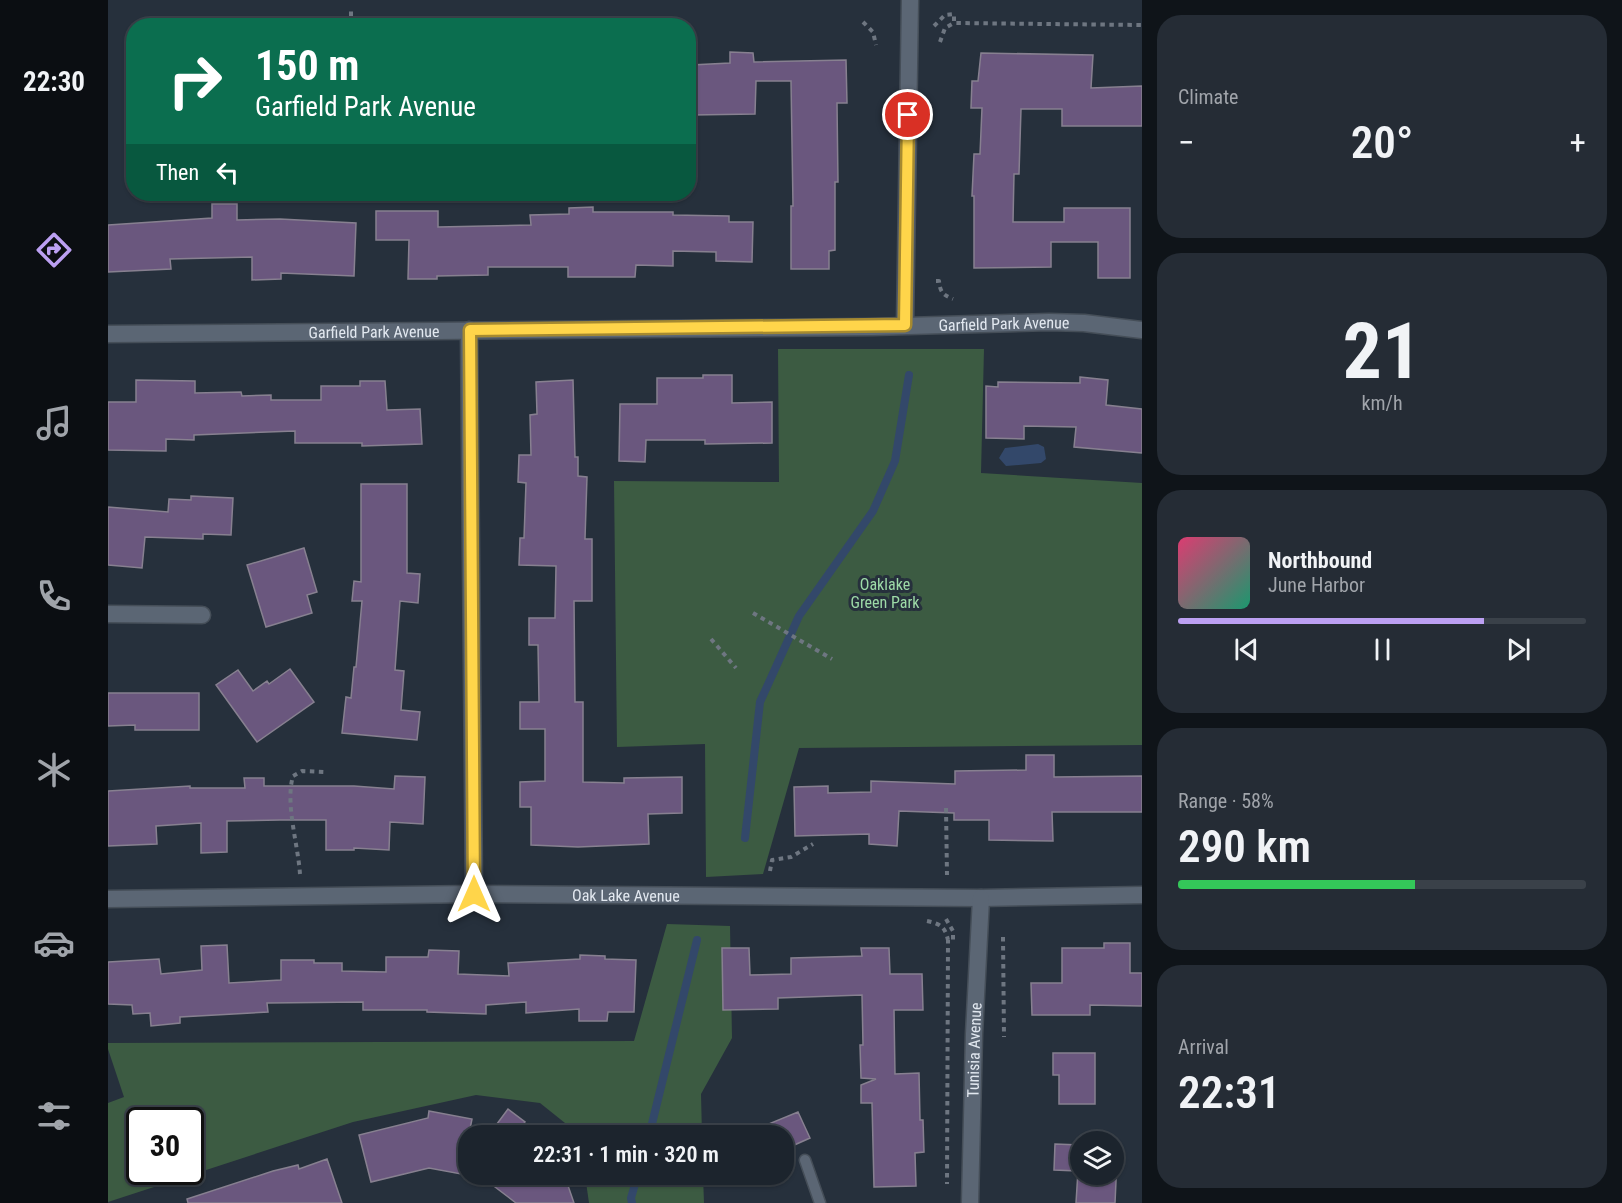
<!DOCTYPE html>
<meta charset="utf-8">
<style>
body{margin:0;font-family:"Roboto Condensed",sans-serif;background:#252c35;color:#f1f3f6;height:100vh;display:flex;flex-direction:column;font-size:22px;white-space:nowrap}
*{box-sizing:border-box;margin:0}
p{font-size:20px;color:#a0a4aa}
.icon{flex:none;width:33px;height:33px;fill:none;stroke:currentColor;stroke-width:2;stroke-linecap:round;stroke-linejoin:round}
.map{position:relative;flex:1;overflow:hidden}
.side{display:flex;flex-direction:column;gap:15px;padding:15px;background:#0f1419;width:480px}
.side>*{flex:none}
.hud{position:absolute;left:18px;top:18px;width:570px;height:183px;border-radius:24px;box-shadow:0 2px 4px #0004,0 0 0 2px #3a4149;background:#0b6e4f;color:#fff;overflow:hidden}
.buttons{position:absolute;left:962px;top:1131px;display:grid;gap:12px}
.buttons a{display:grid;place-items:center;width:54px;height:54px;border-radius:50%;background:#1c242d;box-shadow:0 2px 4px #0004,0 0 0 2px #3a4149;font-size:30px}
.speed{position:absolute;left:18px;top:1107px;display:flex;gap:12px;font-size:30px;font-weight:700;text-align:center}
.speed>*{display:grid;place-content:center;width:78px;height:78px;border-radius:50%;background:#1c242d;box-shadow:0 2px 4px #0004,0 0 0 2px #3a4149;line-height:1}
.speed .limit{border:3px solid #111;border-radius:9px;background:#fff;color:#111}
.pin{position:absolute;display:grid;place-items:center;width:51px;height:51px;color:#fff;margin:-26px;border:3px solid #fff;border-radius:50%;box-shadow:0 2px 6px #0007}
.me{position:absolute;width:66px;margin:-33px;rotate:0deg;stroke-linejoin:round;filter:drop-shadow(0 0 4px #0008)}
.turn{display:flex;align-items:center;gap:21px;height:126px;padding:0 30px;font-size:27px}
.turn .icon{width:78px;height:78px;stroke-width:2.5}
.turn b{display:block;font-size:42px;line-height:51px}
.then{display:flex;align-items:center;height:57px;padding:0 30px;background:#0003;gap:12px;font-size:22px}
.big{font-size:45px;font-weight:600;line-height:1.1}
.side .widget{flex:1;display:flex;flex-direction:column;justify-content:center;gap:9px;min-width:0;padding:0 21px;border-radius:24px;background:#252c35}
.side .dial{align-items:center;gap:0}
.dial b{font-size:78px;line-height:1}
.song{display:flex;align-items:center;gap:18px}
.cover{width:72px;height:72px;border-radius:9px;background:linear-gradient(135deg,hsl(340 70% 55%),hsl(160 70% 35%))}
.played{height:6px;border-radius:3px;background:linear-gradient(90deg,#bca0f2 75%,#3a4149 75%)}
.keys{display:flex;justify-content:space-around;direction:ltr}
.heat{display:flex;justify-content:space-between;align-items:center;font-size:33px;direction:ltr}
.charge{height:9px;border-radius:4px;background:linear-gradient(90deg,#34c759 58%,#3a4149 0)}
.trip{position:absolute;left:350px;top:1125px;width:336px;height:60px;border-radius:24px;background:#1c242d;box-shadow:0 2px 4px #0004,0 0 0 2px #3a4149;font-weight:600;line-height:60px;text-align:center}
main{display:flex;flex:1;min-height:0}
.dock{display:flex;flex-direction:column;width:108px;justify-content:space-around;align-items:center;background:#0b0e12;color:#a0a4aa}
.dock .icon{width:42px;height:42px}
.dock .current{color:#bca0f2}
.dock b{font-size:27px;color:#f1f3f6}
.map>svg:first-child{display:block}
.green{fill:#3c5b42;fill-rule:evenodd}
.water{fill:#33486a}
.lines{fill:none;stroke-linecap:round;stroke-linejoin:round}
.stream{stroke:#33486a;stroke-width:8}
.building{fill:#6a577e;stroke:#878090;stroke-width:1.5}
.service-casing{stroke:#454e58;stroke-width:13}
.minor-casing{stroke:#454e58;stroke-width:19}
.path{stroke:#6e7681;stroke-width:4;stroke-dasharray:4.5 4.5;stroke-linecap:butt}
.service{stroke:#5b6674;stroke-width:10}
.minor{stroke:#5b6674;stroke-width:16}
.route-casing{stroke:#a68a30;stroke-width:15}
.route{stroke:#ffd54a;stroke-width:10}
.labels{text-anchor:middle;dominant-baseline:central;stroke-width:6;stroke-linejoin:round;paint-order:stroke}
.street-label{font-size:16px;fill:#e2e8f0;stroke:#26303c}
.park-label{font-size:16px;fill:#9ddaa7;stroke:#26303c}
</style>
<main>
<nav class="dock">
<b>22:30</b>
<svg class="icon current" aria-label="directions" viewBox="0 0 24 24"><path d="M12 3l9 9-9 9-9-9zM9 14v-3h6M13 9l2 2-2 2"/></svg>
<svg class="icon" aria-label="music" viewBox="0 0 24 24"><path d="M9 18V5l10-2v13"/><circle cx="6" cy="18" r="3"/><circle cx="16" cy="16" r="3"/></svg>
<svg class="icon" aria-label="phone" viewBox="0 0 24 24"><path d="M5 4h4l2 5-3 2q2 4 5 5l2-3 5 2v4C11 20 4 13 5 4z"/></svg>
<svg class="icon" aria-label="climate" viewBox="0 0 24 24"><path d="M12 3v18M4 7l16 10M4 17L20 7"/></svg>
<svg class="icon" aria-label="car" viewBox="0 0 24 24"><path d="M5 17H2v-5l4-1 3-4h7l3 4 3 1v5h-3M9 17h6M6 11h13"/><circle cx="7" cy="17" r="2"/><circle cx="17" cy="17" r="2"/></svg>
<svg class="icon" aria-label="filters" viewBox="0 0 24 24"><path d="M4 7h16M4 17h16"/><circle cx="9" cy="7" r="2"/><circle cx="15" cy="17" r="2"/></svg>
</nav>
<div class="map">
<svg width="1034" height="1203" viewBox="0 0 1034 1203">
<rect width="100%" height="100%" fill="#26303c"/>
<path class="green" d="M670,349h206l-3,124 161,10v262l-343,3 -36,126 -57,3 -1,-133 -88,3 -3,-266 165,1z
M559,924l63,2 2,112 -31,56 1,41h-122l-40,-32 -64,-8 -123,27 -245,80v-99l16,-6 -16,-48v-6l526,-2zM32,1120h50v52h-50z
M477,1175h118l1,28h-115z"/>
<path class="water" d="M930,444l6,3 2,12 -5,4 -35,3 -7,-8 6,-10z"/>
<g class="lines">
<path class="stream" d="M637,838l15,-136 39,-86 74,-105 22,-50 14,-86
M541,1136l48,-196
M524,1203l-1,-5 7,-24"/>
</g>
<path class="building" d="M622,52l23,1 1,9 92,-2 1,43h-10l1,79h-3v68l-6,1v18h-38v-63h2l-2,-125h-35l-1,33 -63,1 -1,-50 39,-2z
M873,53l112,2 -2,33 51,-2v40h-80v-17h-41l-2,65h-5l-1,48h51v-14h66v70h-32v-36h-47v25l-77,1v-72h-2l2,-42h6l2,-46h-11l1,-27h6z
M104,204h25v16l43,-1 76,4 -2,53 -73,-3v6l-29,1v-23l-82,2 1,10 -63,3v-47l104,-7z
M485,207v5h80v3l56,1v6h24l-1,40 -36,-1v-9l-43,-1v15l-37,-1 -1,12h-67v-10h-80v8l-51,1v3h-29l1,-39h-33v-29h62v16l93,-2 -1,-10 39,-1v-6z
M595,375h29v28l40,-1v41l-67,1v-4h-59l-1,22 -26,-1 1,-57h37v-26h46z
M972,377l28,3 -2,25 36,4v44l-68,-6 2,-20 -52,-1v13l-38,-1v-52l12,1v-5l82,1z
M28,380l59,1v12l46,-1 1,4 29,-1v5h50v-14h39v-5h25l2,29 33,-1 2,35 -60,2v-3h-67v-12l-101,4v5l-28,-1v12l-58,-1v-48h28z
M465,380l2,77h3v19l9,1 -2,62h7v62h-18l1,101h8v80l41,1v-5l58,-1v36l-34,1 1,30 -71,3 -47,-2v-38h-11v-25l25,-1v-52h-25v-27h19l-1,-57h-9v-27h26l1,-52 -37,-1 1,-27h4l2,-55 -8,-1 1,-27h12l-1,-40 7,-1 -1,-32z
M253,484h46v89l13,1 -2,29 -18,-2 -5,69 9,1 -3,39 19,2 -3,28 -75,-7 4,-36 5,1 3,-31h2l6,-66h-10l2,-20 7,1z
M83,496l42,2 -2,37 -28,-1v5l-58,-2 -3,31 -34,-3v-58l60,5 1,-13 22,1z
M196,548l13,44 -10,3 5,18 -46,14 -19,-62z
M182,669l24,33 -57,40 -41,-57 22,-15 15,21 14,-10 2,3z
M0,693h91v37h-64v-5l-27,1z
M918,755h28v22l88,-1v36h-90l1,29 -64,-1v-20h-35v-7l-55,-2 -2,35 -28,-2v-10l-74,2 -1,-49 34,-1v7l43,-1v-11l84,3v-13l71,-1z
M287,776l30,1 -2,47 -33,-2 -1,28 -35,-2v2h-28v-30h-46l-53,1v31l-26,1v-30l-45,3 1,18 -49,2v-55l82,-5v2h55l-1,-10h20v8h90l40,3z
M996,943h26v30h12v33l-52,-1v10h-58l-1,-32h31v-35h42z
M119,945l2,38 52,-3v-20h33v3h28v8l44,1v-15h42l1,-7 30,1 -1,23 51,2 -1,-13 72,-4v-4l25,1v3l31,1 -2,52h-26l-1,9h-28v-12l-53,4v-11l-40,3v9l-59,-2v-2h-64v-8l-96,1 1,9 -88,5v6l-29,3 -1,-13 -17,1 -1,-9 -24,-1v-42l51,-3 2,15 41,-4 -1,-24z
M614,948h27l1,27 41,-1v-16l71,-2 -1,-8h28l1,26h32l1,36h-29l1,64 24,-1 1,47h3l1,32 -9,1 1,33 -42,1 -2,-84h-11v-18l15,-6 -15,-1 -1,-33h3l-1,-50 -84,3v11l-55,1z
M945,1053h42v51h-36v-29h-6z
M400,1109l17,13 -11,14h-26z
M321,1111l43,8 -11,55 -32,-6 -58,14 -12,-47 69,-17z
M690,1112l12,26 -27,12v-14l-41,-1z
M947,1144l25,1v29h33v-15h4l-2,44h-39l2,-32 -24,-1z
M219,1159l15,44h-154l-1,-4 86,-28 25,-6 1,4z
M370,1174h86l10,29h-58z"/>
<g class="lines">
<g class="service-casing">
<path id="service" d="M697,1160l15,43"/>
</g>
<g class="minor-casing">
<g id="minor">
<path d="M797,325l5,-325"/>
<path d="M361,330l5,564"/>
<path id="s1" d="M0,334l764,-7 177,-5 35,1 58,7"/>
<path d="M0,614l94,1"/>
<path id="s2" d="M0,899l366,-5 507,4 161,-3"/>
<path id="s3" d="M862,1203l4,-169 7,-136"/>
</g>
</g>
<path class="path" d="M243,16v-9
M755,22l10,10 3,13
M826,26l11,-11 9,-1v9l188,2
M832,42l5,-14 9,-5
M828,281h3c1,11 4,14 14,18
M645,613l79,46
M603,639l25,29
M838,808l1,67
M662,871l2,-11 19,-3 22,-13
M192,874c-2,-30 -15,-70 -7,-98l9,-5 23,1
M838,919l7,12v9h-5l-1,244
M819,921c14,3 18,6 21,19
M895,937l1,100"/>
<use href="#service" class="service"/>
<use href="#minor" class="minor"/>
</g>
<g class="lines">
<g class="route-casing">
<path id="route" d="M366,894l-4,-564 435,-5 3,-210"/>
</g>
<use href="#route" class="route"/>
</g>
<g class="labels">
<g class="street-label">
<text stroke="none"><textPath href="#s1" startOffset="896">Garfield Park Avenue</textPath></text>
<text stroke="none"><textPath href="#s1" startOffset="266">Garfield Park Avenue</textPath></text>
<text stroke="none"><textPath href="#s2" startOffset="518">Oak Lake Avenue</textPath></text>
<text stroke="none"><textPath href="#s3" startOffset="153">Tunisia Avenue</textPath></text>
</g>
<g class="park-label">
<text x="777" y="584">Oaklake<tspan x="777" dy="18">Green Park</tspan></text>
</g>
</g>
</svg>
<div class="buttons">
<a><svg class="icon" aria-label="layers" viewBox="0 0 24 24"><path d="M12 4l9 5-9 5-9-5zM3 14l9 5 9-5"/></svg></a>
</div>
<div class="speed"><div class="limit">30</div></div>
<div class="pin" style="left:800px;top:115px;background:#d93025"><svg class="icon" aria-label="arrive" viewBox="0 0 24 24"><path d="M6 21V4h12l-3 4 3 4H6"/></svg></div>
<svg class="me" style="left:366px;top:894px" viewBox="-20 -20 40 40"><path d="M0-17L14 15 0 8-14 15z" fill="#ffd54a" stroke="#fff" stroke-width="4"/></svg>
<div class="trip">22:31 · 1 min · 320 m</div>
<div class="hud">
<div class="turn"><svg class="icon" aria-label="right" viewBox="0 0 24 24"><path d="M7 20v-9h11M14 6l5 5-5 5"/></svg><div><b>150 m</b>Garfield Park Avenue</div></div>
<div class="then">Then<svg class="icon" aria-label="left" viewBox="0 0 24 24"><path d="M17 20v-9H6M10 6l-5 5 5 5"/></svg></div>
</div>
</div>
<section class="side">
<div class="widget"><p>Climate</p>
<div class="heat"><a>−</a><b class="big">20°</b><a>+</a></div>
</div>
<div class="widget dial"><b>21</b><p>km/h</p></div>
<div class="widget">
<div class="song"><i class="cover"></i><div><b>Northbound</b><p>June Harbor</p></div></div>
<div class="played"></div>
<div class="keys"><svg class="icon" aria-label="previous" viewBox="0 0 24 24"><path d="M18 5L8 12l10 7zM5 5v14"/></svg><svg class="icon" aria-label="pause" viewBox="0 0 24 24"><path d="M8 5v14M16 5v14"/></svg><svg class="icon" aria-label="next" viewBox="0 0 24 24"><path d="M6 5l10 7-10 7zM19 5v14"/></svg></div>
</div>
<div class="widget"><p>Range · 58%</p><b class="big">290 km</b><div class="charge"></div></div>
<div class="widget"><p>Arrival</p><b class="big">22:31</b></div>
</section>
</main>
